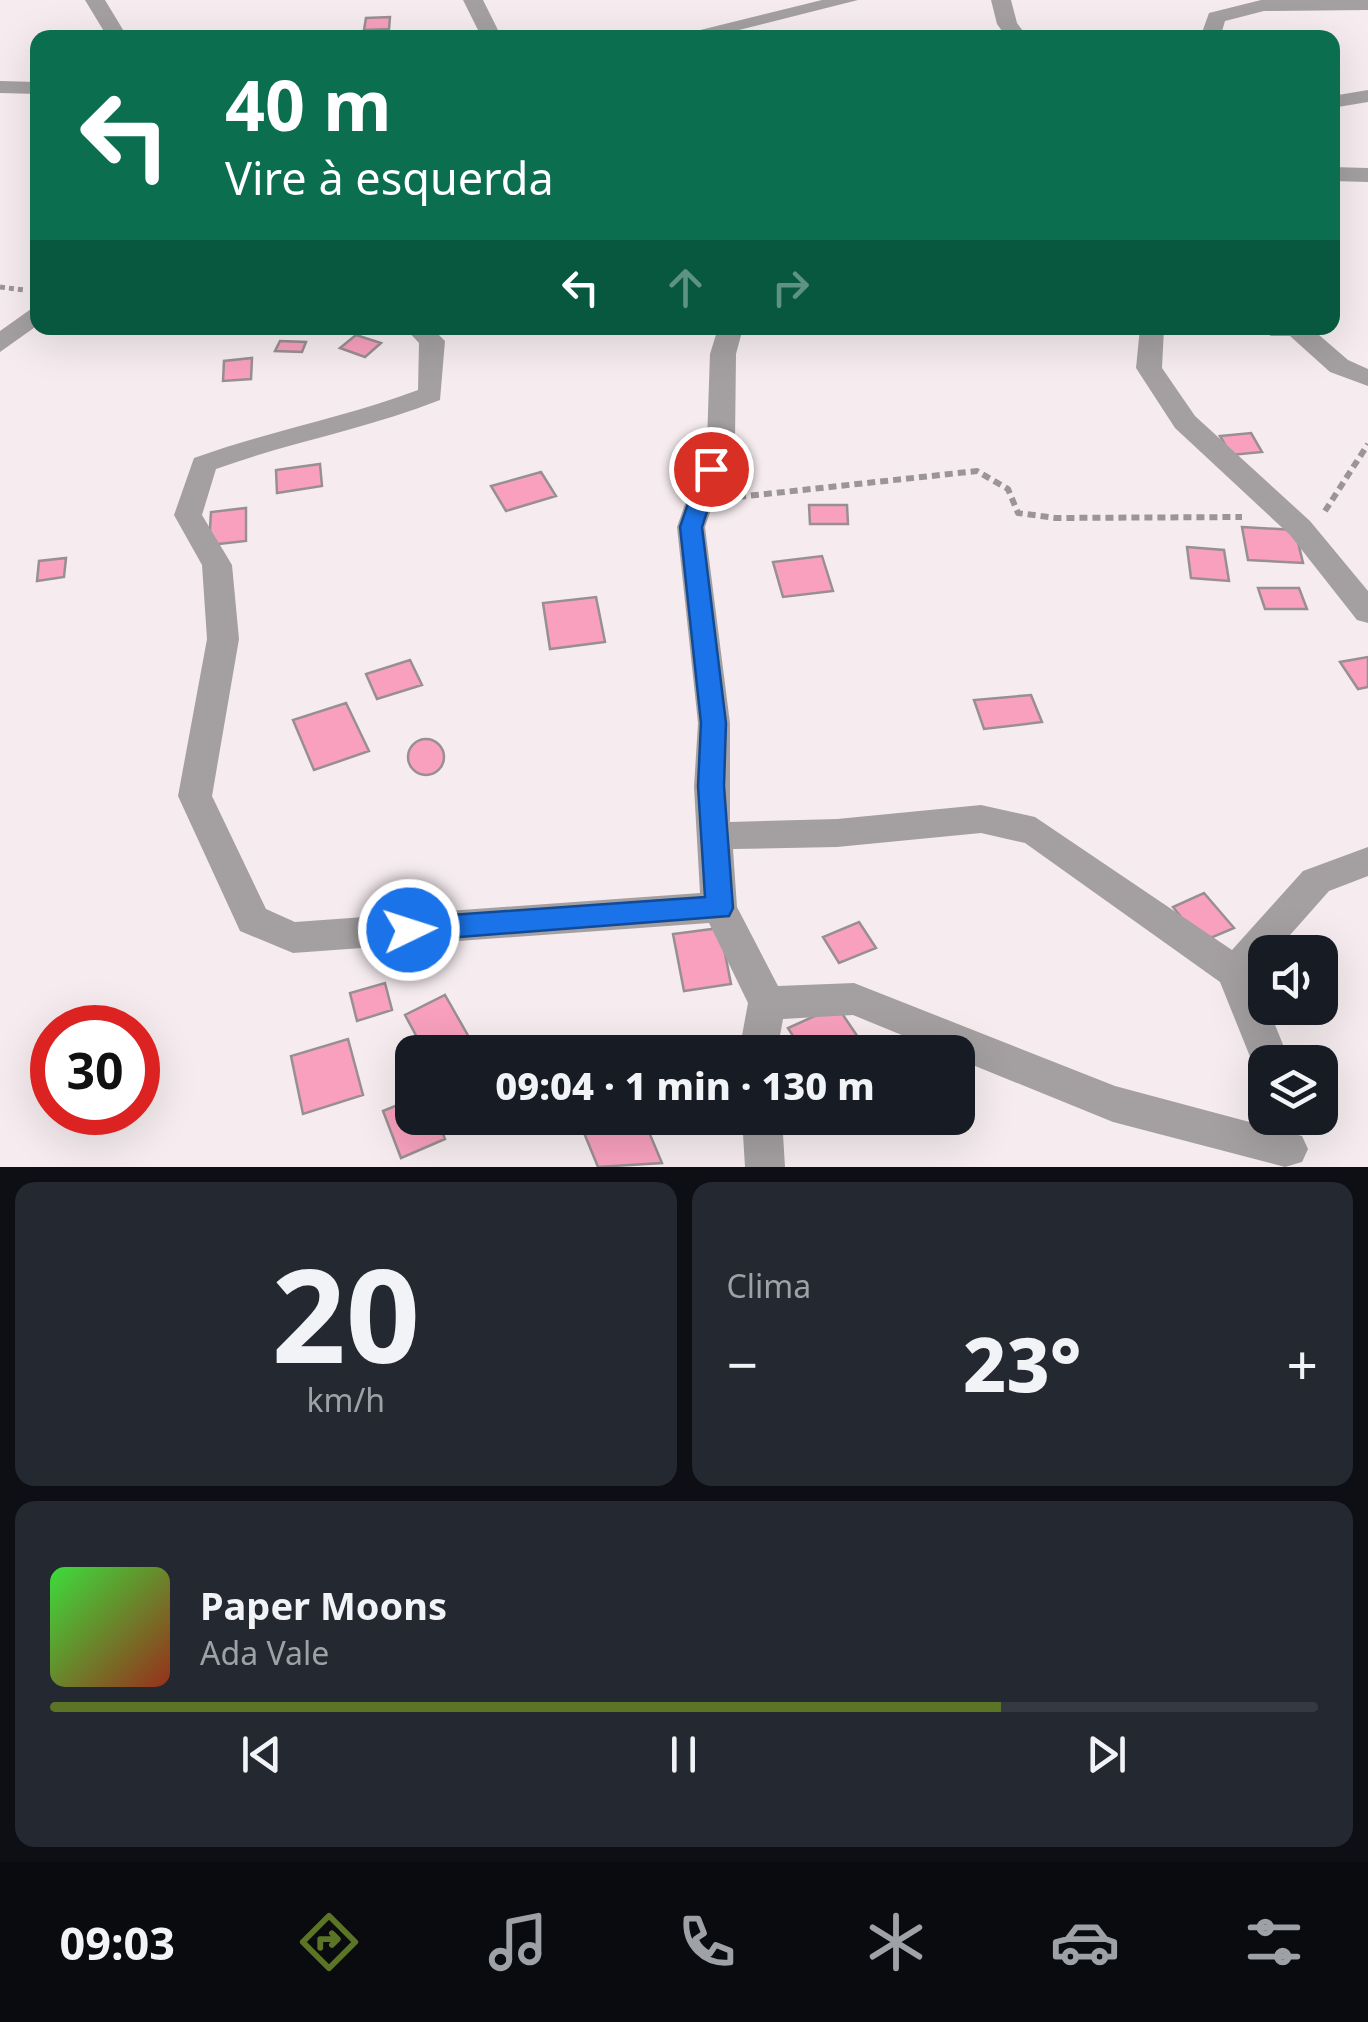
<!DOCTYPE html>
<html lang="pt">
<meta charset="utf-8">
<style>
body{margin:0;font-family:"Noto Sans",sans-serif;background:#242831;color:#f1f3f6;height:100vh;display:flex;flex-direction:column;font-size:38px;white-space:nowrap}
*{box-sizing:border-box;margin:0}
p{font-size:32px;color:#9ea1a6}
.icon{flex:none;width:55px;height:55px;fill:none;stroke:currentColor;stroke-width:2;stroke-linecap:round;stroke-linejoin:round}
.map{position:relative;height:1167px;overflow:hidden}
.sheet{display:flex;flex-direction:column;gap:15px;padding:15px;background:#0d0f14;flex:1}
.sheet>*{flex:none}
.banner{position:absolute;left:30px;top:30px;width:1310px;height:305px;border-radius:20px;box-shadow:0 10px 40px #0002;background:#0b6e4f;color:#fff;overflow:hidden}
.fabs{position:absolute;left:1248px;top:935px;display:grid;gap:20px}
.fabs a{display:grid;place-items:center;width:90px;height:90px;border-radius:20px;background:#171b24;box-shadow:0 10px 40px #0002;font-size:50px}
.speed{position:absolute;left:30px;top:1005px;display:flex;gap:20px;font-size:50px;font-weight:700;text-align:center}
.speed>*{display:grid;place-content:center;width:130px;height:130px;border-radius:50%;background:#171b24;box-shadow:0 10px 40px #0002;line-height:1}
.speed .limit{border:15px solid #d22;background:#fff;color:#111}
.pin{position:absolute;display:grid;place-items:center;width:85px;height:85px;color:#fff;margin:-42px;border:5px solid #fff;border-radius:50%;box-shadow:0 2px 10px #0007}
.me{position:absolute;width:110px;margin:-55px;rotate:86deg;stroke-linejoin:round;filter:drop-shadow(0 0 8px #0008)}
.turn{display:flex;align-items:center;gap:35px;height:210px;padding:0 30px;font-size:45px}
.turn .icon{width:130px;height:130px;stroke-width:2.5}
.turn b{display:block;font-size:70px;line-height:85px}
.lanes{display:flex;align-items:center;height:95px;padding:0 30px;background:#0003;justify-content:center;gap:50px;direction:ltr}
.lanes .off{opacity:.35}
.big{font-size:75px;font-weight:800;line-height:1.1}
.sheet .card{flex:1;display:flex;flex-direction:column;justify-content:center;gap:15px;min-width:0;padding:0 35px;border-radius:20px;background:#242831}
.sheet .dial{align-items:center;gap:0}
.dial b{font-size:130px;line-height:1}
.song{display:flex;align-items:center;gap:30px}
.cover{width:120px;height:120px;border-radius:15px;background:linear-gradient(135deg,hsl(120 70% 55%),hsl(10 70% 35%))}
.played{height:10px;border-radius:5px;background:linear-gradient(90deg,#5b7426 75%,#363941 75%)}
.keys{display:flex;justify-content:space-around;direction:ltr}
.heat{display:flex;justify-content:space-between;align-items:center;font-size:55px;direction:ltr}
.sheet .tiles{flex:1;display:grid;gap:15px;grid-template-columns:1fr 1fr}
.card:last-child{grid-column:span 2}
.trip{position:absolute;left:395px;top:1035px;width:580px;height:100px;border-radius:20px;background:#171b24;box-shadow:0 10px 40px #0002;font-weight:800;line-height:100px;text-align:center}
.dock{display:flex;height:160px;justify-content:space-around;align-items:center;background:#090b0e;color:#9ea1a6}
.dock .icon{width:70px;height:70px}
.dock .selected{color:#5b7426}
.dock b{font-size:45px;color:#f1f3f6}
.map>svg:first-child{display:block}
.building{fill:#f8a0bd;stroke:#988f92;stroke-width:2.5}
.lines{fill:none;stroke-linecap:round;stroke-linejoin:round}
.path-far1{stroke:#9c9597;stroke-width:5;stroke-dasharray:5 4;stroke-linecap:butt}
.path{stroke:#9c9597;stroke-width:6;stroke-dasharray:8 5;stroke-linecap:butt}
.street{fill:#a4a0a1;fill-rule:evenodd}
.route{fill:#1a73e8;stroke:#114b97;stroke-width:2.5}
</style>
<div class="map">
<svg width="1368" height="1167" viewBox="0 0 1368 1167">
<rect width="100%" height="100%" fill="#f6ecef"/>
<path class="building" d="M390,17l-1,12 -25,1 2,-12z
M356,335l25,8 -16,14 -25,-9z
M280,341l26,1 -4,10 -27,-1z
M252,358l-1,21 -28,2 1,-20z
M1251,433l11,19 -31,3 -11,-19z
M320,464l2,22 -45,7 -1,-23z
M541,472l15,24 -50,15 -15,-25z
M809,505h38l1,19h-38z
M246,508v33l-37,4 2,-33z
M1242,527l53,3 8,33 -55,-3z
M1187,547l37,3 5,31 -38,-3z
M822,556l11,35 -50,6 -10,-35z
M66,558l-2,19 -27,4 2,-20z
M1258,588h41l8,21h-42z
M596,597l9,45 -55,7 -7,-46z
M1368,657v30l-10,2 -18,-27z
M410,660l12,25 -45,14 -11,-25z
M1031,695l11,27 -58,7 -10,-29z
M346,703l23,48 -55,19 -21,-50z
M408 757a18 18 0 1 1 36 0a18 18 0 1 1-36 0Z
M1204,893l30,35 -33,14 -28,-35z
M859,922l17,26 -37,15 -16,-26z
M720,928l11,56 -47,7 -11,-57z
M385,983l7,27 -35,11 -7,-28z
M445,995l25,44 -28,13h-17l-20,-37z
M837,1006l31,46h-65l-15,-24z
M348,1039l15,56 -60,19 -12,-58z
M412,1099v19h25l8,21 -44,19 -18,-47z
M609,1118h34l19,45 -64,4 -16,-39z"/>
<g class="lines">
<path class="path-far1" d="M0,287l24,3"/>
<path class="path" d="M738,497l239,-26 31,18 10,24 38,5 186,-1
M1325,511l43,-67"/>
<path class="street" d="M85,0h20l23,38h-20z
M463,0h20l19,38h-20z
M822,0h36l-151,38h-39z
M991,0h20l6,23 11,15h-21l-10,-14z
M1261,0h107v10l-104,1 -39,10 -5,17h-20l9,-25z
M0,81l38,1v12l-38,-1z
M1368,90v12l-36,6v-12z
M1332,167l36,1v14l-36,-1z
M38,304v21l-38,27v-21z
M405,328h27l13,13 -5,59c-73,29 -150,42 -224,69l-14,46 30,50 7,74 -27,157 54,113 29,13 405,-29 -6,-106 4,-64 -21,-196 30,-86 3,-87 8,-26h25l-7,26 -1,87 -30,86 25,196v99l107,-3 144,-14 54,12 197,133 71,-79 65,-24v29l-39,15 -54,61h-10v12l-10,11 35,87h-25v15l-8,-3 -37,-92 -195,-139 -44,-10 -144,14 -104,2 4,58 41,79 76,-3 261,103 187,50 6,13 -6,13 -17,5 -172,-45 -155,-63v-7h-15l-90,-37 -70,4 -6,33h-38l9,-49 -39,-80 -416,30 -53,-22 -62,-135 29,-157 -5,-74 -28,-50 20,-57c74,-27 150,-40 224,-68l1,-47z
M1140,328h24l-2,40 33,48 115,105 58,70v32l-11,-3 -67,-85 -115,-107 -39,-60z
M1258,328h53l37,32 20,9v17l-38,-14 -40,-36h-19z
M742,1118h40l3,49h-40z"/>
</g>
<path class="route" d="M711,462l10,7 -19,58 24,196 -2,63 9,122 -4,8 -320,25 -9,-3 -5,-8 5,-8 9,-4 296,-21 -7,-111 3,-63 -21,-196 20,-58z"/>
</svg>
<div class="fabs">
<a><svg class="icon" aria-label="sound" viewBox="0 0 24 24"><path d="M4 9h4l5-4v14l-5-4H4zM17 9q2 3 0 6"/></svg></a>
<a><svg class="icon" aria-label="layers" viewBox="0 0 24 24"><path d="M12 4l9 5-9 5-9-5zM3 14l9 5 9-5"/></svg></a>
</div>
<div class="speed"><div class="limit">30</div></div>
<div class="pin" style="left:711px;top:469px;background:#d93025"><svg class="icon" aria-label="arrive" viewBox="0 0 24 24"><path d="M6 21V4h12l-3 4 3 4H6"/></svg></div>
<svg class="me" style="left:409px;top:930px" viewBox="-20 -20 40 40"><circle r="17" fill="#1a73e8" stroke="#fff" stroke-width="3"/><path d="M0-11L8 9 0 5-8 9z" fill="#fff"/></svg>
<div class="trip">09:04 · 1 min · 130 m</div>
<div class="banner">
<div class="turn"><svg class="icon" aria-label="left" viewBox="0 0 24 24"><path d="M17 20v-9H6M10 6l-5 5 5 5"/></svg><div><b>40 m</b>Vire à esquerda</div></div>
<div class="lanes"><svg class="icon" aria-label="left" viewBox="0 0 24 24"><path d="M17 20v-9H6M10 6l-5 5 5 5"/></svg><svg class="icon off" aria-label="ahead" viewBox="0 0 24 24"><path d="M12 20V5M6 11l6-6 6 6"/></svg><svg class="icon off" aria-label="right" viewBox="0 0 24 24"><path d="M7 20v-9h11M14 6l5 5-5 5"/></svg></div>
</div>
</div>
<section class="sheet">
<div class="tiles">
<div class="card dial"><b>20</b><p>km/h</p></div>
<div class="card"><p>Clima</p>
<div class="heat"><a>−</a><b class="big">23°</b><a>+</a></div>
</div>
<div class="card">
<div class="song"><i class="cover"></i><div><b>Paper Moons</b><p>Ada Vale</p></div></div>
<div class="played"></div>
<div class="keys"><svg class="icon" aria-label="previous" viewBox="0 0 24 24"><path d="M18 5L8 12l10 7zM5 5v14"/></svg><svg class="icon" aria-label="pause" viewBox="0 0 24 24"><path d="M8 5v14M16 5v14"/></svg><svg class="icon" aria-label="next" viewBox="0 0 24 24"><path d="M6 5l10 7-10 7zM19 5v14"/></svg></div>
</div>
</div>
</section>
<nav class="dock">
<b>09:03</b>
<svg class="icon selected" aria-label="directions" viewBox="0 0 24 24"><path d="M12 3l9 9-9 9-9-9zM9 14v-3h6M13 9l2 2-2 2"/></svg>
<svg class="icon" aria-label="music" viewBox="0 0 24 24"><path d="M9 18V5l10-2v13"/><circle cx="6" cy="18" r="3"/><circle cx="16" cy="16" r="3"/></svg>
<svg class="icon" aria-label="phone" viewBox="0 0 24 24"><path d="M5 4h4l2 5-3 2q2 4 5 5l2-3 5 2v4C11 20 4 13 5 4z"/></svg>
<svg class="icon" aria-label="climate" viewBox="0 0 24 24"><path d="M12 3v18M4 7l16 10M4 17L20 7"/></svg>
<svg class="icon" aria-label="car" viewBox="0 0 24 24"><path d="M5 17H2v-5l4-1 3-4h7l3 4 3 1v5h-3M9 17h6M6 11h13"/><circle cx="7" cy="17" r="2"/><circle cx="17" cy="17" r="2"/></svg>
<svg class="icon" aria-label="filters" viewBox="0 0 24 24"><path d="M4 7h16M4 17h16"/><circle cx="9" cy="7" r="2"/><circle cx="15" cy="17" r="2"/></svg>
</nav>
